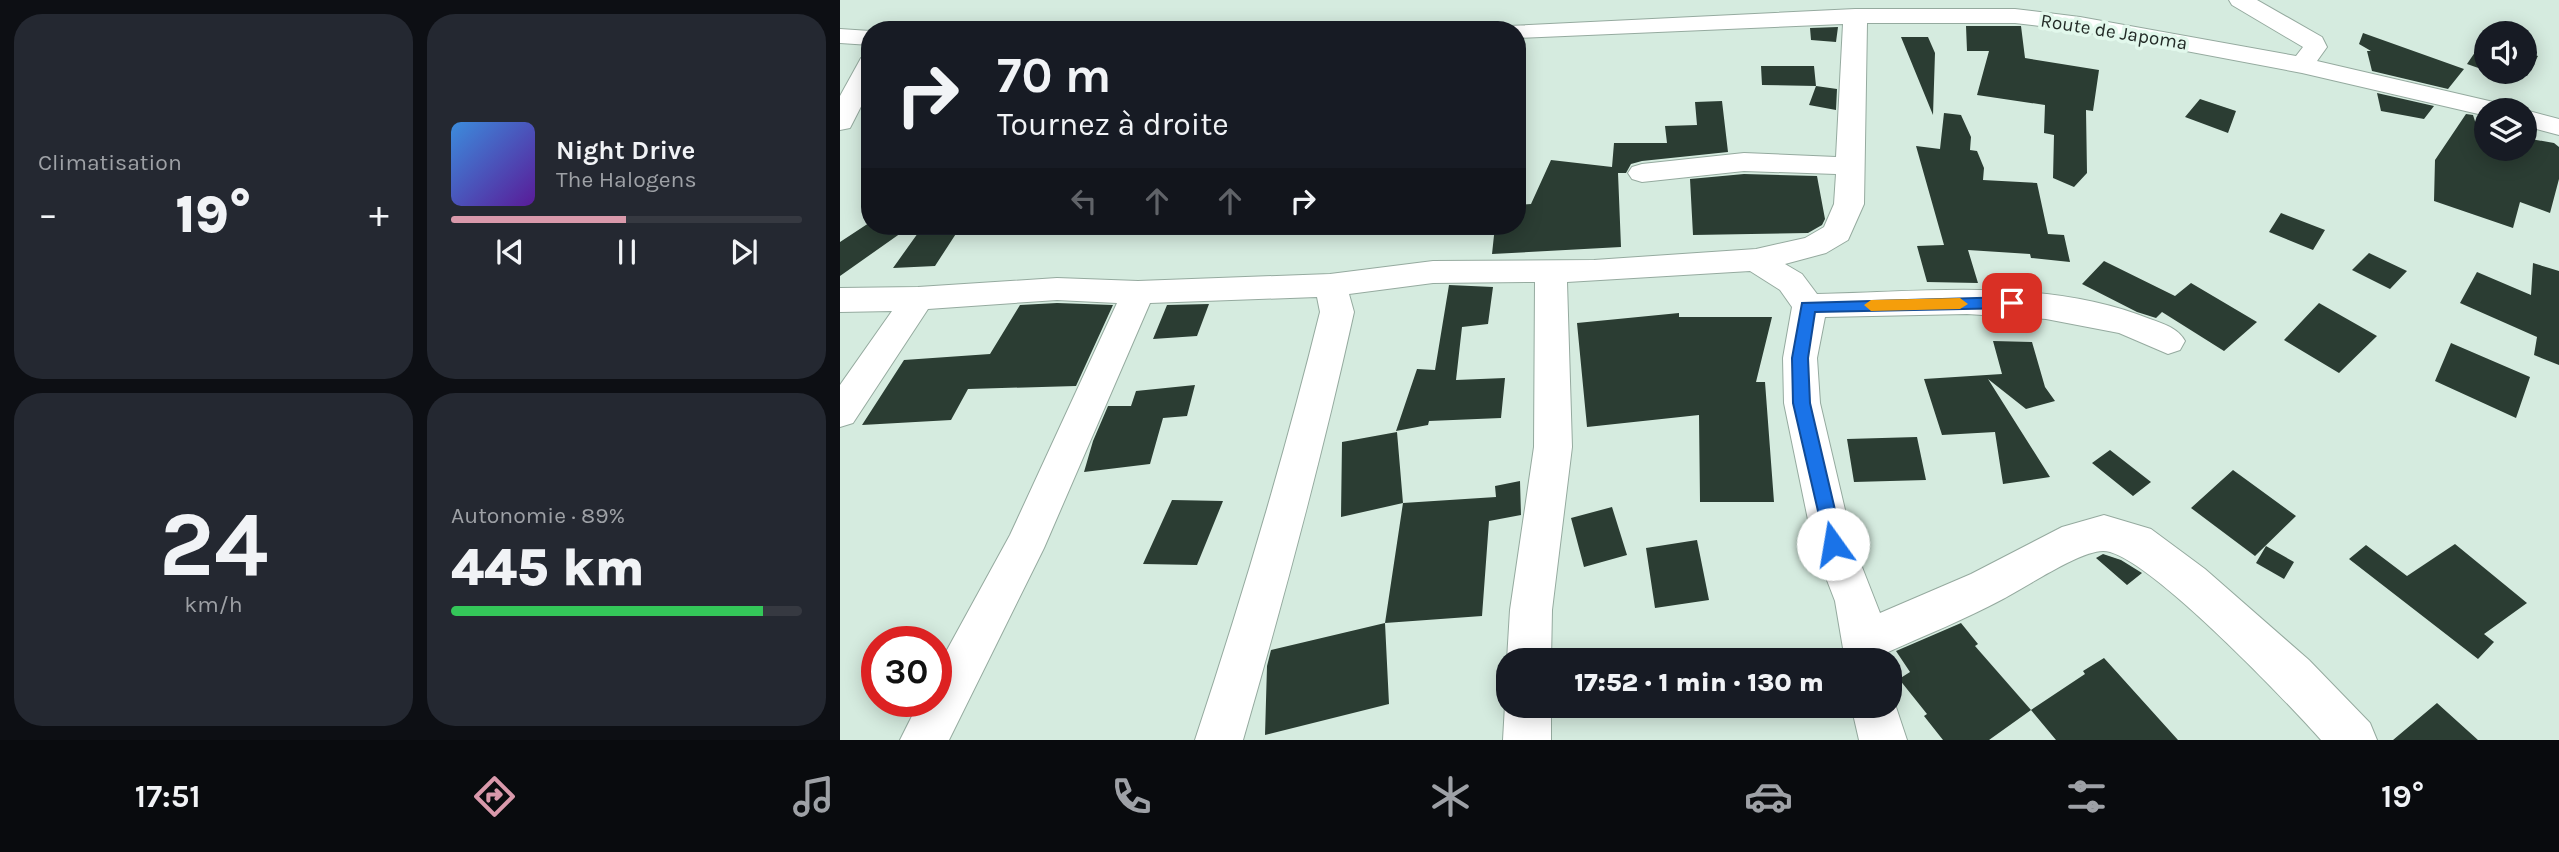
<!DOCTYPE html>
<html lang="fr">
<meta charset="utf-8">
<style>
body{margin:0;font-family:Karla,sans-serif;background:#242831;color:#f1f3f6;height:100vh;display:flex;flex-direction:column;font-size:26px;white-space:nowrap}
*{box-sizing:border-box;margin:0}
p{font-size:23px;color:#9ea1a6}
.icon{flex:none;width:38px;height:38px;fill:none;stroke:currentColor;stroke-width:2;stroke-linecap:round;stroke-linejoin:round}
.map{position:relative;flex:1;overflow:hidden}
.details{display:flex;flex-direction:column;gap:14px;padding:14px;background:#0d0f14;width:840px}
.details>*{flex:none}
.banner{position:absolute;left:21px;top:21px;width:665px;height:214px;border-radius:28px;box-shadow:0 4px 18px #0003;background:#171b24;color:#f1f3f6;overflow:hidden}
.buttons{position:absolute;left:1634px;top:21px;display:grid;gap:14px}
.buttons a{display:grid;place-items:center;width:63px;height:63px;border-radius:50%;background:#171b24;box-shadow:0 4px 18px #0003;font-size:35px}
.speed{position:absolute;left:21px;top:626px;display:flex;gap:14px;font-size:35px;font-weight:700;text-align:center}
.speed>*{display:grid;place-content:center;width:91px;height:91px;border-radius:50%;background:#171b24;box-shadow:0 4px 18px #0003;line-height:1}
.speed .limit{border:10px solid #d22;background:#fff;color:#111}
.pin{position:absolute;display:grid;place-items:center;width:60px;height:60px;color:#fff;margin:-30px;border-radius:14px;box-shadow:0 4px 10px #0006}
.me{position:absolute;width:77px;margin:-38px;rotate:347deg;stroke-linejoin:round;filter:drop-shadow(0 0 5px #0008)}
.turn{display:flex;align-items:center;gap:24px;height:147px;padding:0 21px;font-size:32px}
.turn .icon{width:91px;height:91px;stroke-width:2.5}
.turn b{display:block;font-size:49px;line-height:60px}
.lanes{display:flex;align-items:center;height:66px;padding:0 21px;background:#0003;justify-content:center;gap:35px;direction:ltr}
.lanes .off{opacity:.35}
.big{font-size:52px;font-weight:800;line-height:1.1}
.details .widget{flex:1;display:flex;flex-direction:column;justify-content:center;gap:10px;min-width:0;padding:0 24px;border-radius:28px;background:#242831}
.details .dial{align-items:center;gap:0}
.dial b{font-size:91px;line-height:1}
.song{display:flex;align-items:center;gap:21px}
.cover{width:84px;height:84px;border-radius:10px;background:linear-gradient(135deg,hsl(210 70% 55%),hsl(270 70% 35%))}
.played{height:7px;border-radius:4px;background:linear-gradient(90deg,#d999ab 50%,#363941 50%)}
.keys{display:flex;justify-content:space-around;direction:ltr}
.heat{display:flex;justify-content:space-between;align-items:center;font-size:38px;direction:ltr}
.charge{height:10px;border-radius:5px;background:linear-gradient(90deg,#34c759 89%,#363941 0)}
.details .tiles{flex:1;display:grid;gap:14px;grid-template-columns:repeat(2,1fr)}
.trip{position:absolute;left:656px;top:648px;width:406px;height:70px;border-radius:28px;background:#171b24;box-shadow:0 4px 18px #0003;font-weight:800;line-height:70px;text-align:center}
.tabs{display:flex;height:112px;justify-content:space-around;align-items:center;background:#090b0e;color:#9ea1a6}
.tabs .icon{width:49px;height:49px}
.tabs .active{color:#d999ab}
.tabs b{font-size:32px;color:#f1f3f6}
main{display:flex;flex:1;min-height:0}
.map>svg:first-child{display:block}
.building{fill:#2b3d33}
.lines{fill:none;stroke-linecap:round;stroke-linejoin:round}
.minor-casing{stroke:#95aa9f;stroke-width:2}
.minor{fill:#fff;fill-rule:evenodd}
.route{fill:#1a73e8;stroke:#114b97;stroke-width:2}
.slow{fill:#f59e0b}
.labels{text-anchor:middle;dominant-baseline:central;stroke-width:7;stroke-linejoin:round;paint-order:stroke}
.far-street-label{font-size:19px;fill:#232b27;stroke:#e2f8ec}
</style>
<main>
<section class="details">
<div class="tiles">
<div class="widget"><p>Climatisation</p>
<div class="heat"><a>−</a><b class="big">19°</b><a>+</a></div>
</div>
<div class="widget">
<div class="song"><i class="cover"></i><div><b>Night Drive</b><p>The Halogens</p></div></div>
<div class="played"></div>
<div class="keys"><svg class="icon" aria-label="previous" viewBox="0 0 24 24"><path d="M18 5L8 12l10 7zM5 5v14"/></svg><svg class="icon" aria-label="pause" viewBox="0 0 24 24"><path d="M8 5v14M16 5v14"/></svg><svg class="icon" aria-label="next" viewBox="0 0 24 24"><path d="M6 5l10 7-10 7zM19 5v14"/></svg></div>
</div>
<div class="widget dial"><b>24</b><p>km/h</p></div>
<div class="widget"><p>Autonomie · 89%</p><b class="big">445 km</b><div class="charge"></div></div>
</div>
</section>
<div class="map">
<svg width="1719" height="740" viewBox="0 0 1719 740">
<rect width="100%" height="100%" fill="#d5ebdf"/>
<path class="building" d="M1126,26h55l4,32 74,12 -6,41 -7,-1 1,63 -13,14 -21,-9 1,-43 -10,-2 1,-28 -68,-10 12,-44h-22z
M998,27l-2,15 -25,-2 -1,-12z
M1523,33l101,36 -16,20 -76,-18 -5,-20h4l-12,-7z
M1061,37h27l7,16 -2,62z
M1644,39l3,1v31l-20,-7z
M1685,52l13,4 -11,20 -5,-1 -4,6 -29,-9h36z
M921,66h53l2,20 -54,-1z
M976,86l21,3 -1,21 -27,-5z
M1537,93l57,13 -10,13 -43,-8z
M1360,99l36,12 -8,22 -43,-16z
M882,101l6,51 -86,9 -11,3 -5,9h-8l3,74 -129,7 3,-28h22v-21l14,-1 20,-44 61,7 2,-24h53l-2,-17 32,-1 -2,-23z
M1104,113l17,2 10,22 -1,13 7,1 7,17 -1,12 54,3 11,51 16,1 6,27 -39,-4 -1,-4 -62,-4 10,33 -51,-1 -10,-36 27,-1 -28,-99 24,3z
M1626,114l7,1 11,34h45l-4,-11 29,5 5,4v32l-9,34 -30,-11 -7,26 -79,-27 1,-41z
M904,174l73,2 8,43 -3,6 -14,8 -115,2 -3,-56z
M1441,213l44,17 -12,20 -44,-18z
M29,223l1,3 31,7 -61,43v-34z
M83,226h38l-26,40 -42,2z
M1529,253l38,18 -17,18 -38,-19z
M1264,261l71,35 16,-13 66,39 -33,29 -62,-39 -6,6 -19,-6 -55,-28z
M1693,263l26,8v94l-25,-10 3,-18 -77,-34 17,-31 54,23z
M609,285l44,2 -5,37 -26,3 -6,53 49,-2 -4,40 -72,3 -1,4 -32,6 21,-62 18,1z
M217,303l56,2 -37,81 -108,3 -17,31 -89,5 42,-65 86,-6 30,-49z
M1479,303l58,33 -38,37 -55,-33z
M369,304l-12,32 -44,3 14,-34z
M839,313v4h93l-16,65h9l9,120h-74l-1,-87 -112,12 -10,-104z
M1153,341l39,1 13,45 10,14 -29,8 -38,-30 62,98 -47,7 -8,-52 -53,3 -18,-56 78,-5z
M1611,343l79,34 -14,41 -81,-37z
M355,385l-8,31 -24,2 -13,46 -66,8 9,-31 15,-35h23l5,-15z
M557,432l6,71 -62,14 1,-75z
M1077,437l9,43 -72,2 -7,-43z
M1270,450l41,32 -18,14 -41,-33z
M1393,470l63,46 -41,40 -64,-48z
M680,481l1,34 -32,6 -7,95 -97,7 18,-120 93,-6 -1,-11z
M332,500l51,1 -26,64 -54,-1z
M772,507l15,48 -43,12 -13,-49z
M857,540l12,60 -54,8 -9,-60z
M1615,544l72,59 -43,31 10,8 -16,17 -129,-100 17,-14 41,31z
M1426,546l28,16 -10,17 -28,-16z
M1263,554l18,6 21,13 -15,12 -31,-27z
M545,623l4,81 -124,31 2,-69 4,-16z
M1121,623l17,21 -3,2 56,64 -42,30h-46l-19,-24 3,-2 -28,-35 11,-7 -14,-21z
M1264,658l74,82h-122l-25,-30 54,-36 -2,-3z
M1597,703l41,37h-85z"/>
<g class="lines">
<g class="minor-casing">
<path id="minor" d="M1389,0h28l65,37 5,10 -10,14 185,43 4,6h-19v6l-185,-43 -222,-42 -65,-8h-148l-3,181 -16,36 -22,13 -41,11 17,10 15,20c108,-2 230,-17 333,25 14,5 28,9 35,22l-5,9 -12,4 -49,-21 -73,-14 -79,-5 -142,3 -8,41 3,45 33,141 27,69 91,-39 91,-47 42,-12 47,14 54,40 104,91 61,63 7,17h-56c-31,-35 -178,-190 -218,-189 -23,0 -77,36 -100,48 -37,20 -77,36 -115,53l1,8h-44l-10,-59 -22,-57 -29,-141 -1,-45 9,-51 -12,-17 -30,-19 -183,11 5,165 -20,163 -1,50h-43v4l-1,-4 3,-50 24,-163 1,-165 -102,1 -84,11 5,18c-32,145 -70,286 -111,428h-48c47,-142 89,-283 125,-428l-3,-15 -167,6 -106,245 -95,192h-49l19,-38h17v-32l74,-135 107,-232 -60,-3 -129,9 -75,114 -13,4v-42l52,-74 -52,1v-24l78,-1 139,-9 81,3 192,-7 103,-13 161,-1 162,-11 49,-11 19,-11 10,-23 2,-30 -92,-3 -102,11 -10,-3 -4,-6 4,-6 10,-3 102,-11 92,4 7,-133 -326,14v-8h-11l3,-4 346,-17h160l65,8 216,39 7,-9 -71,-42z
M0,29l30,2v14l-30,-2z
M30,56v33l-20,39 -10,2v-34l21,-38z
M1684,110h1l34,9v16l-34,-9z
M1050,689l17,51h-48l-8,-35h39z
M668,697v8h43v35h-48l2,-35z"/>
</g>
<use href="#minor" class="minor"/>
</g>
<path class="route" d="M1172,297l8,6 -8,5 -197,4 -7,46 2,45 33,141 -3,6 -7,2 -6,-2 -34,-147 -1,-45 10,-55z"/>
<path class="slow" d="M1120,298l8,6 -8,5 -89,2 -7,-6 7,-5z"/>
<g class="labels">
<g class="far-street-label">
<text transform="translate(1274 32) rotate(9)">Route de Japoma</text>
</g>
</g>
</svg>
<div class="buttons">
<a><svg class="icon" aria-label="sound" viewBox="0 0 24 24"><path d="M4 9h4l5-4v14l-5-4H4zM17 9q2 3 0 6"/></svg></a>
<a><svg class="icon" aria-label="layers" viewBox="0 0 24 24"><path d="M12 4l9 5-9 5-9-5zM3 14l9 5 9-5"/></svg></a>
</div>
<div class="speed"><div class="limit">30</div></div>
<div class="pin" style="left:1172px;top:303px;background:#d93025"><svg class="icon" aria-label="arrive" viewBox="0 0 24 24"><path d="M6 21V4h12l-3 4 3 4H6"/></svg></div>
<svg class="me" style="left:993px;top:544px" viewBox="-20 -20 40 40"><circle r="19" fill="#fff"/><path d="M0-13L10 11 0 6-10 11z" fill="#1a73e8"/></svg>
<div class="trip">17:52 · 1 min · 130 m</div>
<div class="banner">
<div class="turn"><svg class="icon" aria-label="right" viewBox="0 0 24 24"><path d="M7 20v-9h11M14 6l5 5-5 5"/></svg><div><b>70 m</b>Tournez à droite</div></div>
<div class="lanes"><svg class="icon off" aria-label="left" viewBox="0 0 24 24"><path d="M17 20v-9H6M10 6l-5 5 5 5"/></svg><svg class="icon off" aria-label="ahead" viewBox="0 0 24 24"><path d="M12 20V5M6 11l6-6 6 6"/></svg><svg class="icon off" aria-label="ahead" viewBox="0 0 24 24"><path d="M12 20V5M6 11l6-6 6 6"/></svg><svg class="icon" aria-label="right" viewBox="0 0 24 24"><path d="M7 20v-9h11M14 6l5 5-5 5"/></svg></div>
</div>
</div>
</main>
<nav class="tabs">
<b>17:51</b>
<svg class="icon active" aria-label="directions" viewBox="0 0 24 24"><path d="M12 3l9 9-9 9-9-9zM9 14v-3h6M13 9l2 2-2 2"/></svg>
<svg class="icon" aria-label="music" viewBox="0 0 24 24"><path d="M9 18V5l10-2v13"/><circle cx="6" cy="18" r="3"/><circle cx="16" cy="16" r="3"/></svg>
<svg class="icon" aria-label="phone" viewBox="0 0 24 24"><path d="M5 4h4l2 5-3 2q2 4 5 5l2-3 5 2v4C11 20 4 13 5 4z"/></svg>
<svg class="icon" aria-label="climate" viewBox="0 0 24 24"><path d="M12 3v18M4 7l16 10M4 17L20 7"/></svg>
<svg class="icon" aria-label="car" viewBox="0 0 24 24"><path d="M5 17H2v-5l4-1 3-4h7l3 4 3 1v5h-3M9 17h6M6 11h13"/><circle cx="7" cy="17" r="2"/><circle cx="17" cy="17" r="2"/></svg>
<svg class="icon" aria-label="filters" viewBox="0 0 24 24"><path d="M4 7h16M4 17h16"/><circle cx="9" cy="7" r="2"/><circle cx="15" cy="17" r="2"/></svg>
<b>19°</b>
</nav>
